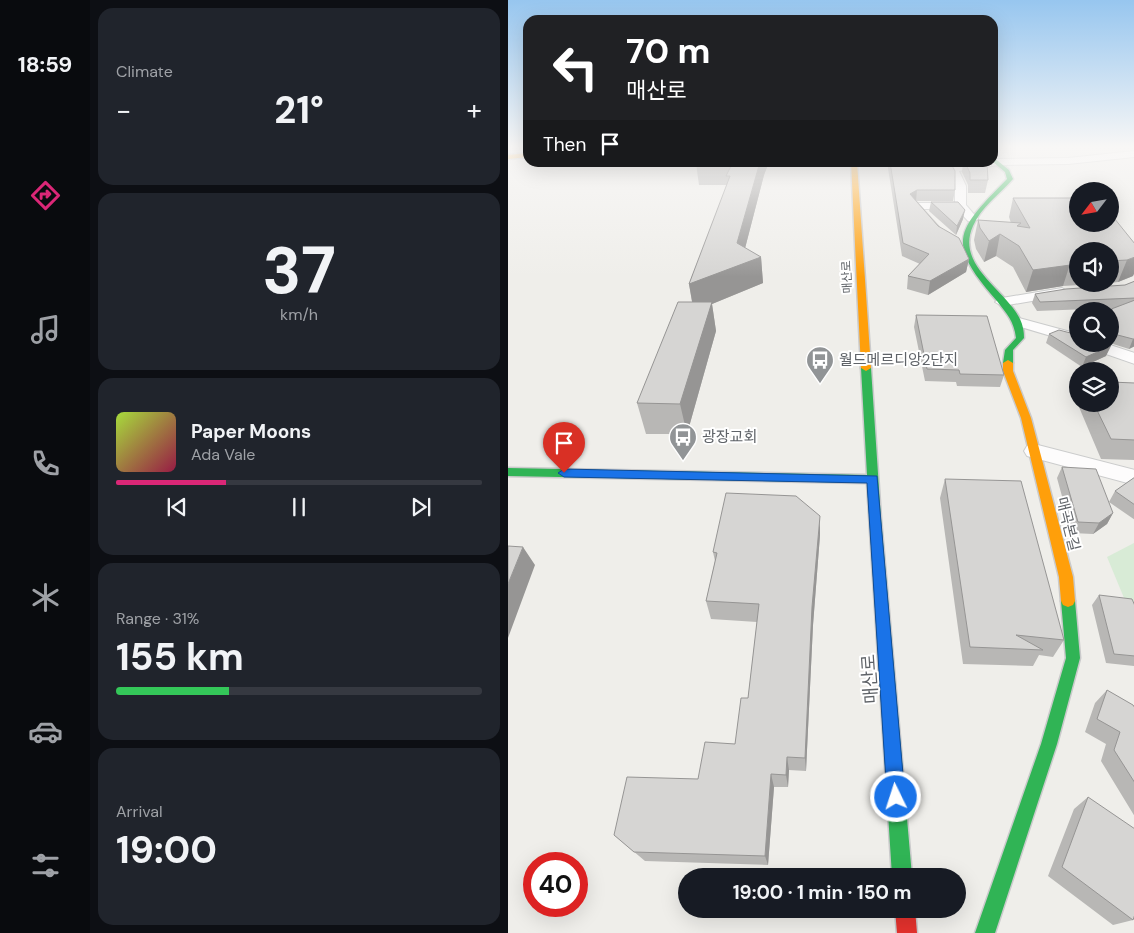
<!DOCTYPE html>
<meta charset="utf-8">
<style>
body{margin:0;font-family:"DM Sans","Noto Sans KR",sans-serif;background:#20242c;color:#f1f3f6;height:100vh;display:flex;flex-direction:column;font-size:19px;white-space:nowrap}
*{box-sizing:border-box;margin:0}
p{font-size:16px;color:#9ea1a6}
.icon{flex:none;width:28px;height:28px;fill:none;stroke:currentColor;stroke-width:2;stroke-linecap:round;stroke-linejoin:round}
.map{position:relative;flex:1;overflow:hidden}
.side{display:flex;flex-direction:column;gap:8px;padding:8px;background:#0d0f14;width:418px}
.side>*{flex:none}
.banner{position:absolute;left:15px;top:15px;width:475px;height:152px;border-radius:15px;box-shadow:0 5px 20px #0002;background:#202124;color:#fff;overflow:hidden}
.needle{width:32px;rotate:239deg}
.buttons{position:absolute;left:561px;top:182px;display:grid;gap:10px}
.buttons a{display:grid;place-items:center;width:50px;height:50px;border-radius:50%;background:#171b24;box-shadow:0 5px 20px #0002;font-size:25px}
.speed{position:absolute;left:15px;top:852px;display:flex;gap:10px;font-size:25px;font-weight:700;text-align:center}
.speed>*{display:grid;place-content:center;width:65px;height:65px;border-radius:50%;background:#171b24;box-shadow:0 5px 20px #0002;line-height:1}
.speed .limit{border:8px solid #d22;background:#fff;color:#111}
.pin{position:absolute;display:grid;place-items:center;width:42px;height:42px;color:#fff;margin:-51px -21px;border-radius:50% 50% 50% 0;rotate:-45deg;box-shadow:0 0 5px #0007}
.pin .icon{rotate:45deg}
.me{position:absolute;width:55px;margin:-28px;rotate:356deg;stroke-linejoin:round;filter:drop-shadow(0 0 4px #0008)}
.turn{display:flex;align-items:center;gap:18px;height:105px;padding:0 20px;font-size:22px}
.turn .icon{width:65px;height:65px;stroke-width:2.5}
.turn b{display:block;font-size:35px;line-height:42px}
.then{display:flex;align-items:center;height:48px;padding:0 20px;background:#0003;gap:10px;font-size:19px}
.big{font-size:38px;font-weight:700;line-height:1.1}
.side .tile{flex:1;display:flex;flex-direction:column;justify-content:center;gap:8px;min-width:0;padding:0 18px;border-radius:15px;background:#20242c}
.side .dial{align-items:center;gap:0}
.dial b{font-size:65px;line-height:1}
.song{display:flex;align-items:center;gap:15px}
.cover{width:60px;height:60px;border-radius:8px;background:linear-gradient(135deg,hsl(80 70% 55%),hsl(340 70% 35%))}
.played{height:5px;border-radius:2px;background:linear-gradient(90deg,#db2777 30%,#363941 30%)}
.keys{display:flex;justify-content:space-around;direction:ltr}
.heat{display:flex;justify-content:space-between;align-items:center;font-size:28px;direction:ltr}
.charge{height:8px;border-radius:4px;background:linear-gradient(90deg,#34c759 31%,#363941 0)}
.trip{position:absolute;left:170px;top:868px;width:288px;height:50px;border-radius:25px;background:#171b24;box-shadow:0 5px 20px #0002;font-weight:700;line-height:50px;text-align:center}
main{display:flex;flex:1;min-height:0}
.tab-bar{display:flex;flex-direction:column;width:90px;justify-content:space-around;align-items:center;background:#090b0e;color:#9ea1a6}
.tab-bar .icon{width:35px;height:35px}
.tab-bar .on{color:#db2777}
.tab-bar b{font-size:22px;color:#f1f3f6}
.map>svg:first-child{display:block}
.green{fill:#d8ebd6}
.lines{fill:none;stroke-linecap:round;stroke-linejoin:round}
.street-casing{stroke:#cbcccc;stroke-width:2}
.fast-casing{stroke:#cacacb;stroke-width:3}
.slow-casing{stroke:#cacacb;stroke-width:3}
.jam-casing{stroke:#cacacb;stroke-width:3}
.street{fill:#fdfcfc;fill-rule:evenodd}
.fast{fill:#30b455;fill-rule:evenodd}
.slow{fill:#ff9f0a;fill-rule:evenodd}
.jam{fill:#e5322d;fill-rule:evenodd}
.wall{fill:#b8b7b5}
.shaded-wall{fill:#969594}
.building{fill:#d6d5d3;stroke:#969594}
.route{fill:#1a73e8;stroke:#114b97}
.labels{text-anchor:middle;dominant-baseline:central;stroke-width:4;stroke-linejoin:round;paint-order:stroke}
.far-street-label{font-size:12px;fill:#5f6368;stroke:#fff}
.poi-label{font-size:15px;fill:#5f6368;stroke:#fff;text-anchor:start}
.street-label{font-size:15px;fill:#5f6368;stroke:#fff}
.near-street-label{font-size:18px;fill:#5f6368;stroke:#fff}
</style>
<main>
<nav class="tab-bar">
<b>18:59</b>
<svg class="icon on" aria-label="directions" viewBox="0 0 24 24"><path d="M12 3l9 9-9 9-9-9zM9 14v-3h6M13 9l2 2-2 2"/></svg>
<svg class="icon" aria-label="music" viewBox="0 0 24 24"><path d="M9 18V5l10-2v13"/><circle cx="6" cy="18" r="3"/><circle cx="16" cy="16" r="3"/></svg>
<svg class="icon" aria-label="phone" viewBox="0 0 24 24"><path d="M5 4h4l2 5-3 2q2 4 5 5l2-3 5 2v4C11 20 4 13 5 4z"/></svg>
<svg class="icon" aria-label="climate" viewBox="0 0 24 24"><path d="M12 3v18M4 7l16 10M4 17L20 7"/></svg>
<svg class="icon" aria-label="car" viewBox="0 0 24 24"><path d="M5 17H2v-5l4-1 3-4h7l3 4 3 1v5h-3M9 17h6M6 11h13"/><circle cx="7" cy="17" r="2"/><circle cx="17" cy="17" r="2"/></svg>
<svg class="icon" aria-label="filters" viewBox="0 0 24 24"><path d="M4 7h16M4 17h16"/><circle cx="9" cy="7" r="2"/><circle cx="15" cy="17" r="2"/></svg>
</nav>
<section class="side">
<div class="tile"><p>Climate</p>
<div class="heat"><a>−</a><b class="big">21°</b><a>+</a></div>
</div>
<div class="tile dial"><b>37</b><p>km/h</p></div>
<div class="tile">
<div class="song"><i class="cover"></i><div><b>Paper Moons</b><p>Ada Vale</p></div></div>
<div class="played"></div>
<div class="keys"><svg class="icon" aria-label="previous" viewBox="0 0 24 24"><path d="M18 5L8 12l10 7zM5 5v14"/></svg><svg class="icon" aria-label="pause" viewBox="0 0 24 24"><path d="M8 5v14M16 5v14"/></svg><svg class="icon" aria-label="next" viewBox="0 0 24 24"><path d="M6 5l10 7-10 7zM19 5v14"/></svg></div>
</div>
<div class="tile"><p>Range · 31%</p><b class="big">155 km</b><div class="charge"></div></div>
<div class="tile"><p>Arrival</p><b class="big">19:00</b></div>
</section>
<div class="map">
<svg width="627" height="933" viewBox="0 0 627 933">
<rect width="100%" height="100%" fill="#efeeea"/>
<path class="green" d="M626,543v79l-27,-65z"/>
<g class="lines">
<g class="street-casing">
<path id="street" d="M627,151v6l-67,7 -70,1 -39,6 7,15v19l12,14 -6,3 -4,-1 -11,-12h-41l-5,-3 5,-3h39v-21l-7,-13 5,-3 40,-4v-2l5,-1 70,-1z
M554,288l7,4 -2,3 -65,11 -7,-4 7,-4z
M511,318l59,16v10l-64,-19 -2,-3 2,-3z
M576,344h23l28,9v11l-49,-17z
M526,444l101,26v15l-108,-29 -3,-5 3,-5z"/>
</g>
<g class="fast-casing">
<path id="fast" d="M485,157l16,13 4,9c-13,15 -32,28 -40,47 -18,39 33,64 47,93 3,6 4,13 4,19l-11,12v13l-5,3 -5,-3 2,-13 11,-12c-2,-17 -9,-24 -19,-37 -52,-59 -41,-70 10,-122l-2,-7 -12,-10z
M358,365l5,3 10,151 31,357h-20l-25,-393 -359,-7v-8l359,7 -6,-107z
M560,595l5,2 2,4 5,57 -23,86 -62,189h-20l66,-189 25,-86 -5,-57 2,-4z"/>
</g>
<g class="slow-casing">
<path id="slow" d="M20,153v4l-20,2v-4z
M343,162h6l14,206 -5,3 -5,-3z
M500,360l5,3v8l18,47 42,159 2,24 -2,4 -5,2 -5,-2 -2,-4 -2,-24 -38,-159 -18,-47v-8z"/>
</g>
<g class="jam-casing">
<path id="jam" d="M387,909h20l2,24h-20z"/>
</g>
<use href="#street" class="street"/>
<use href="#fast" class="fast"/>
<use href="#slow" class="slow"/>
<use href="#jam" class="jam"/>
</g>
<path class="wall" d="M261,162l-5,13 -19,73 16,9 2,26 -51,21 4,27 -29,103h-41l-9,-31 55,-101 -3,-18 38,-99h-28l-3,-22z
M379,162h100l1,18 -3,13h-17v-8l-6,-13 1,-9 -10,1 -1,1 3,25 -2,11h-36l52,58 -3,13 -38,23 -21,-6 1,-13 12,-12 -18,-8z
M505,198l97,15 23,63 -15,6 -8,1v-32h-32v33h18l-33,2 -37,6 -13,-25 -17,-11 -12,6 -8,-13 -2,-9 4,-20 33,3 -2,-6z
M423,202l32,17 -7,16 -27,-24z
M627,281v65l-6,3 -19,-6v-32l4,-3 -77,3 -5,-8 3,-9 90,-9z
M408,315l88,60 -4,12 -43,-1 -1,-4 -31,-1 -11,-54z
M570,325v8l-2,-2z
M541,334l57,22 -24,11 -36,-24z
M627,383v77l-34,-1 -25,-59 2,-5v9h32z
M554,467l51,46 -6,11 -14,10 -21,-1 -15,-55z
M627,477v43l-26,-18 6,-11z
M437,479l119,161 -11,17 -14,-2 -6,11 -70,-2 -23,-166z
M312,535l-7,90 -7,146 -17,-1 -1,17h-14l-6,78 -123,-4 -31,-26 84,-56 37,-35 13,-46 9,-76 -46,-3 -5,-18 9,-40 -2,-9z
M591,595l36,11v60l-29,-3 -14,-58z
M599,690l28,18v109l-34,-56 5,-17 -21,-12 10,-29z
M580,797l45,123 -20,5 -65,-49 26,-67z"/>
<path class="shaded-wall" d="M252,162h9l-5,13 -23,89 20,-7 2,26 -51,21 4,27 -29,103 -7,-30 14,-92 -5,-28 48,-41z
M439,162h16l-10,2 -7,4z
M409,190l-1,11 -6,-7z
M457,210l-2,9 -7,16 1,-9z
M492,234l-4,22 -12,6 5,-21z
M627,257v15l-2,4 -15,6 9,-22z
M461,259l-3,13 -38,23 2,-14z
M562,264l-7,22 -37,6 7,-22z
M625,339h2v7l-6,3z
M603,346l-5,10 -24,11 4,-10z
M605,513l-6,11 -14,10 6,-11z
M312,516v19l-7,90 -7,146 -1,-13 7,-151z
M15,547l12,18 -27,73v-54z
M279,757l2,13 -1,17 -2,-12z
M263,774l3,13 -6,78 -3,-9z"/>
<path class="building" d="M225,162h27l-23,81 24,14 -72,27 41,-108h-4z
M382,162h60l5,9v19h-38l-7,4 28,32 21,12 10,21 -39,22 -22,-5 21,-22 -26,-11z
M457,162h22l1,18h-18v-7z
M505,198h65v26h32v-11l25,31v13l-8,3 -17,1v-10h-32v13l-45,6 -14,-24 -19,-12 -11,7 -9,-13 -2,-8 43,3 -4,3 13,2z
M423,202h27l7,8 -8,16z
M627,281v17l-95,4 -5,-8 31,-5 59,-4z
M627,300v39h-2l-23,-6v-22h-4z
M170,302h34l-32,102 -43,-1z
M408,315l71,1 17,59 -44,-1 -1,-4 -32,-1z
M551,330l19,5v9h25l8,2 -25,11 -37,-23z
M602,382l25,1v57l-24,-1 -17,-35h16z
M554,467l34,2 17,44 -14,10 -21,-1z
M627,477v28l-20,-14z
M437,479l76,2 43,159 -48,-5 27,15 -73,-3z
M218,493l70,3 24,20 -8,91 -7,151 -18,-1 -1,18 -15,-1 -6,82 -131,-4 -20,-17 13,-58 71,2 7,-37 30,2 6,-46h7l11,-94 -53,-3 11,-48 -4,-1z
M0,546l15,1 -15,37z
M591,595l33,4 3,7v50l-21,-2z
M599,690l26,15 2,3v75l-21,-33 6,-18 -23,-13z
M580,797l47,32v85l-2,6 -71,-53z"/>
<linearGradient id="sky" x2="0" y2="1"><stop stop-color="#97c6ef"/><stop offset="0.53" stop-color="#f8f7f6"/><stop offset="1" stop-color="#f8f7f6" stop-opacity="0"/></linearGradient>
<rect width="627" height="277" fill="url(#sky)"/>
<path class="route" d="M56,469l313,7 28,321 -2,6 -7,3 -6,-3 -3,-6 -20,-314 -303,-6 -6,-4z"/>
<defs>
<g id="bus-pin" transform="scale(1.4375)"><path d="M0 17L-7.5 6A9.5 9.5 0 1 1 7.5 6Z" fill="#919496" stroke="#fff"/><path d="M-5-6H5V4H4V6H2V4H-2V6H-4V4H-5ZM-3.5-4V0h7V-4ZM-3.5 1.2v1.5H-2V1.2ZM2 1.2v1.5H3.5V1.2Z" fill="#fff"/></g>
</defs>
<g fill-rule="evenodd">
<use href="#bus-pin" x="312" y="360"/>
<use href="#bus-pin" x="175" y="437"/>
</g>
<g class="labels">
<g class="far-street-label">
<text transform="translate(339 277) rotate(-93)">매산로</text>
</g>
<g class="poi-label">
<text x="331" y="360">월드메르디앙2단지</text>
<text x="194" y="437">광장교회</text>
</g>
<g class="street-label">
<text transform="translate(560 524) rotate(76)">매곡본길</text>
</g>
<g class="near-street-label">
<text transform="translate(362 679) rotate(-94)">매산로</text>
</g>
</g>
</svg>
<div class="buttons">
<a><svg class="needle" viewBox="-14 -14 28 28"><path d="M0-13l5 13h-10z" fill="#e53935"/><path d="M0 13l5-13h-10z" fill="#9ea1a6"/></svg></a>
<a><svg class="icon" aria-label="sound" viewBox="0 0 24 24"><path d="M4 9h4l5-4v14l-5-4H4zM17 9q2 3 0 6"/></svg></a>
<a><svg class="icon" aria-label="search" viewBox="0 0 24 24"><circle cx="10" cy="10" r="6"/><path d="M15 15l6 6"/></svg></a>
<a><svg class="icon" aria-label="layers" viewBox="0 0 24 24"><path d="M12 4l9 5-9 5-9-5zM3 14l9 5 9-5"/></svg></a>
</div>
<div class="speed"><div class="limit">40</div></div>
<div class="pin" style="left:56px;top:473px;background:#d93025"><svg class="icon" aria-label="arrive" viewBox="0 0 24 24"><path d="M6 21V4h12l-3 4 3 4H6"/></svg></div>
<svg class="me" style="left:388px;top:797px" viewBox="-20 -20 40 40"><circle r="17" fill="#1a73e8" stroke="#fff" stroke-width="3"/><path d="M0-11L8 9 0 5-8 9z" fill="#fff"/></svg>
<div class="trip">19:00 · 1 min · 150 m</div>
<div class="banner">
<div class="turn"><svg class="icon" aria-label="left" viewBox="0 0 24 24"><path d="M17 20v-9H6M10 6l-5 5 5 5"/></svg><div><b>70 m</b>매산로</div></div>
<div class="then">Then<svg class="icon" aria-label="arrive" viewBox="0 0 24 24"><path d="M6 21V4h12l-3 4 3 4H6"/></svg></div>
</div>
</div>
</main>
